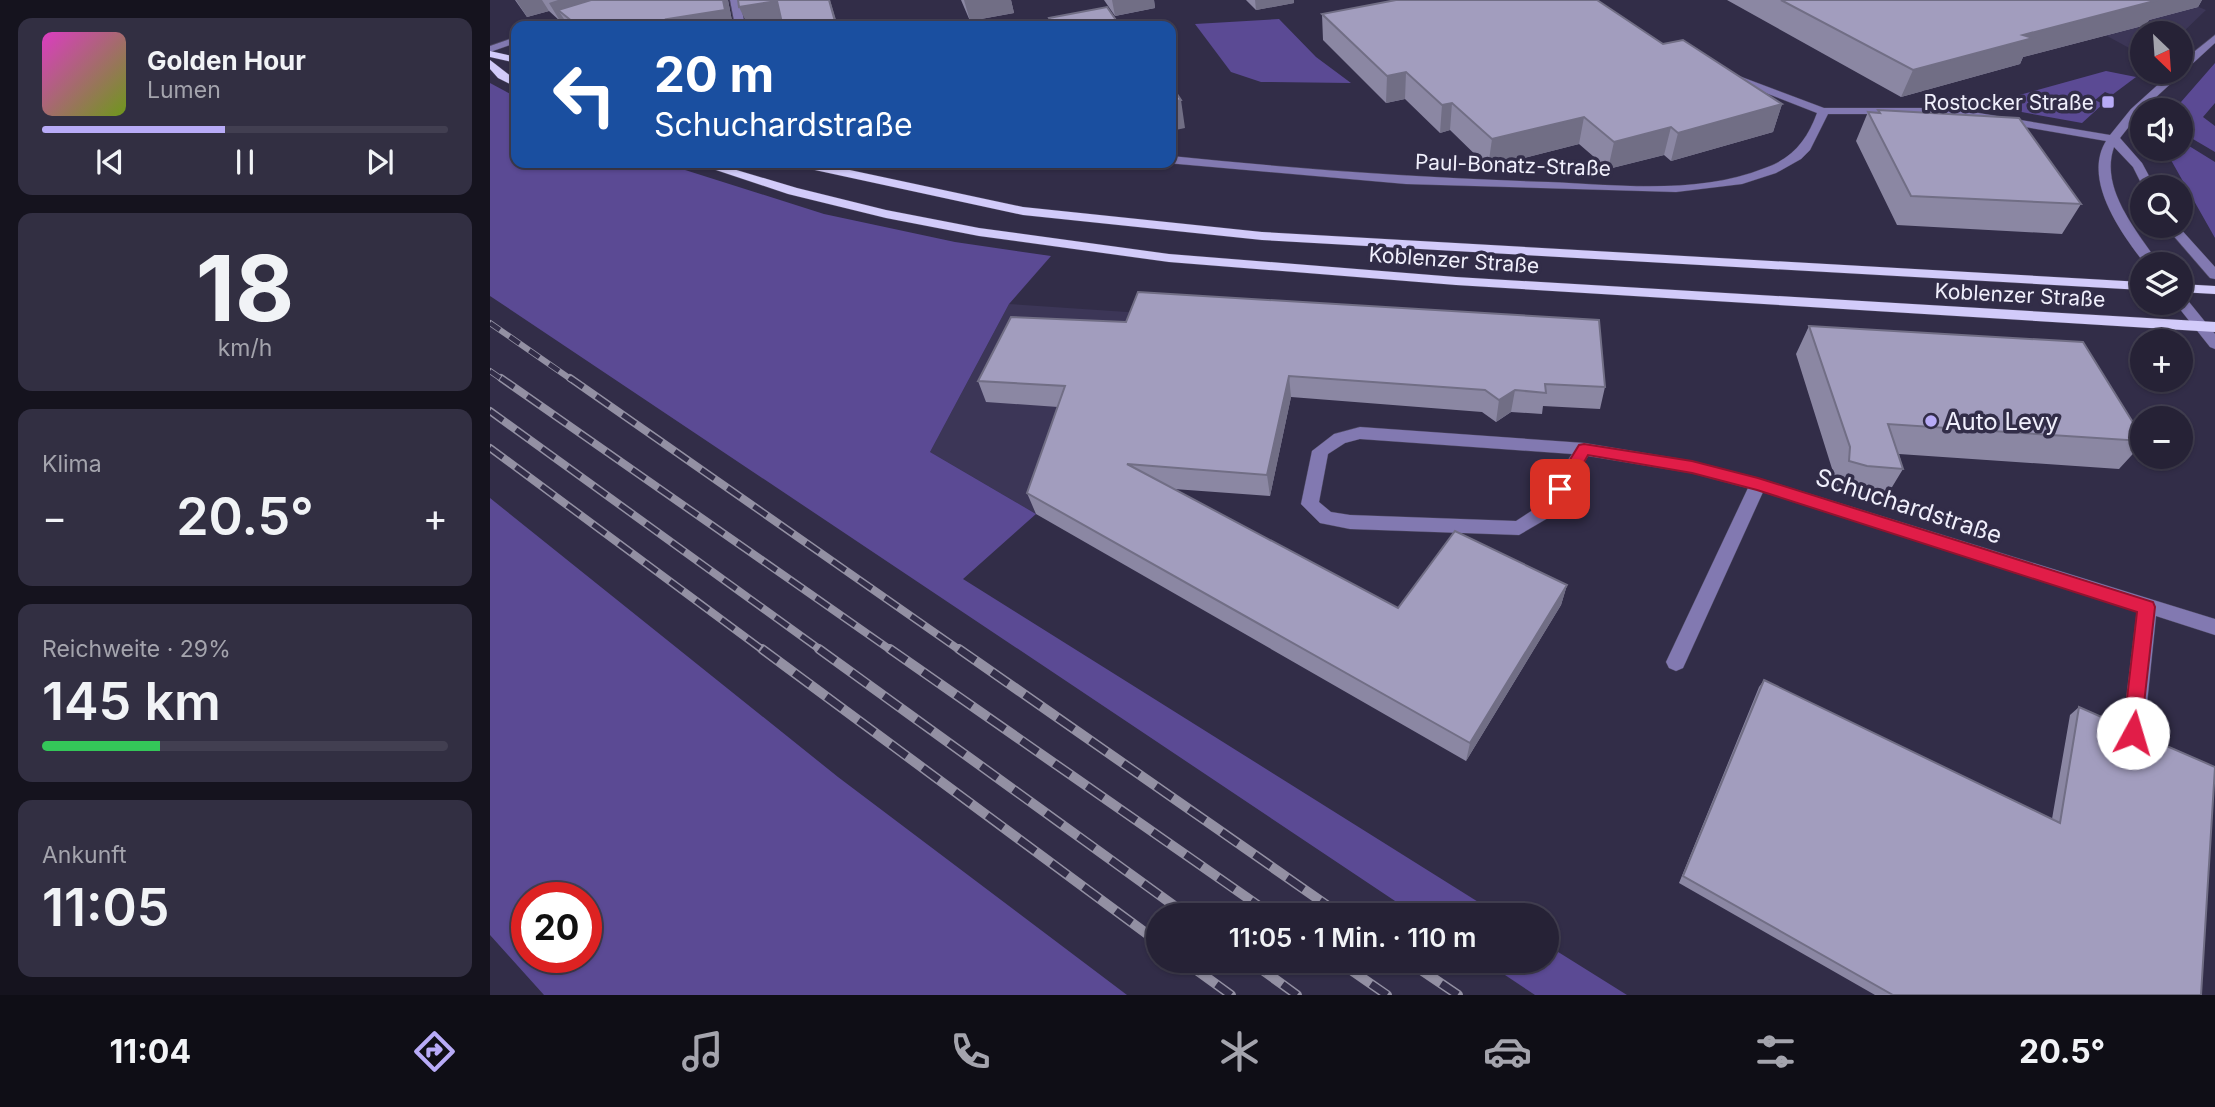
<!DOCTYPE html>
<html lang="de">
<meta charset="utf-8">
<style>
body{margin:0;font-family:Inter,sans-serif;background:#322f42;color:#f1f3f6;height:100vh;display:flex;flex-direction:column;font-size:26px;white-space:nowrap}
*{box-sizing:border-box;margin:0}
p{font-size:23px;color:#a4a4ad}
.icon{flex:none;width:38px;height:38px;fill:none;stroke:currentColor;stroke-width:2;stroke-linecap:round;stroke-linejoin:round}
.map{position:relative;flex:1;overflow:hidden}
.drawer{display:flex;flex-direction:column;gap:18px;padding:18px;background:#15131e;width:490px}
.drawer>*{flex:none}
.hud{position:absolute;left:21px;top:21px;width:665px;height:147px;border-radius:14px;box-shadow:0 2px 5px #0004,0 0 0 2px #423f51;background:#1a4fa0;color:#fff;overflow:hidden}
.needle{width:46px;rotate:155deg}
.tools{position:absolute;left:1640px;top:21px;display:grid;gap:14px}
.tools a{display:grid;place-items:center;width:63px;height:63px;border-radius:50%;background:#262236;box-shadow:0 2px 5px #0004,0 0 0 2px #423f51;font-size:35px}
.speed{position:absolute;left:21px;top:882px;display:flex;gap:14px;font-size:35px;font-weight:700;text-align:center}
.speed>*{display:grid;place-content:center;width:91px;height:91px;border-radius:50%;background:#262236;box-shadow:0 2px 5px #0004,0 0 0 2px #423f51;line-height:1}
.speed .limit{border:10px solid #d22;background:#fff;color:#111}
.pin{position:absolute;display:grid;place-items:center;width:60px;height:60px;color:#fff;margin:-30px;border-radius:14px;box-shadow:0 4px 10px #0006}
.me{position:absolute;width:77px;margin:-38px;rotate:6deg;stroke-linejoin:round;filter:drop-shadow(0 0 5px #0008)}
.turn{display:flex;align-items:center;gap:24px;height:147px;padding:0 28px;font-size:32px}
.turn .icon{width:91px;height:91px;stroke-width:2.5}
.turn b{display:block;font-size:49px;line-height:60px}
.big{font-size:52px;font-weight:600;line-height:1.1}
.drawer .widget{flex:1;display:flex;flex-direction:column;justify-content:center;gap:10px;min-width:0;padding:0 24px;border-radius:14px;background:#322f42}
.drawer .dial{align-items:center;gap:0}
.dial b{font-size:91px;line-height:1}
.song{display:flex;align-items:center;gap:21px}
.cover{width:84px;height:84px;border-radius:10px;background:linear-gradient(135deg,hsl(310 70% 55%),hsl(80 70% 35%))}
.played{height:7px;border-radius:4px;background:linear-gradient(90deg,#b8abf7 45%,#423f51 45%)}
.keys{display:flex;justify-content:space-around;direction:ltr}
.heat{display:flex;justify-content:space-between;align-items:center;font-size:38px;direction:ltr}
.charge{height:10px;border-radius:5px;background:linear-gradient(90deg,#34c759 29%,#423f51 0)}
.trip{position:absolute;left:656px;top:903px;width:413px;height:70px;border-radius:35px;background:#262236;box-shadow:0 2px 5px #0004,0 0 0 2px #423f51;font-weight:600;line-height:70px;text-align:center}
.menu{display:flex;height:112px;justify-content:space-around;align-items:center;background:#0f0e16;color:#a4a4ad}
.menu .icon{width:49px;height:49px}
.menu .current{color:#b8abf7}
.menu b{font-size:32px;color:#f1f3f6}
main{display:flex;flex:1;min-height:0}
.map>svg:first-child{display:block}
.built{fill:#3c3657}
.green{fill:#5b4a94;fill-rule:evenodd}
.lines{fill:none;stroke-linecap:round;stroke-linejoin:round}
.minor-casing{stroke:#4d4861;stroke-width:1}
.major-casing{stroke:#4d4861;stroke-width:1}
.minor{fill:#8279b1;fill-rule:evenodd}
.major{fill:#d2cbfa;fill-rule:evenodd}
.rail-far2-casing{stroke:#9390a3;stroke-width:6}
.rail-far1-casing{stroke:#9390a3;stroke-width:8}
.rail-casing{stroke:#9390a3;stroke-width:10}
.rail-far2{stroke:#322d48;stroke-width:4.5;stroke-dasharray:12;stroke-linecap:butt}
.rail-far1{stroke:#322d48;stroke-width:5;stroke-dasharray:16;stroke-linecap:butt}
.rail{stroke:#322d48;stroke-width:7;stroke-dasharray:20;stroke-linecap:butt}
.wall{fill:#8b87a3}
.shaded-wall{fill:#716e85}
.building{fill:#a29dbe;stroke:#716e85;stroke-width:2}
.route{fill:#e11d48;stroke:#92132f;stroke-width:2}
.poi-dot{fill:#b8abf7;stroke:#322d48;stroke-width:2.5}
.labels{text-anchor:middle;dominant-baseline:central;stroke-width:7;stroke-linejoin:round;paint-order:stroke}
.far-poi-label{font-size:21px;fill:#f0effc;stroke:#322d48;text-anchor:end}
.far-street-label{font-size:21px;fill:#f0effc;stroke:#322d48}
.poi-label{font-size:24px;fill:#f0effc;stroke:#322d48;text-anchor:start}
.street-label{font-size:24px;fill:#f0effc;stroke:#322d48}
</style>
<main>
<section class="drawer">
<div class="widget">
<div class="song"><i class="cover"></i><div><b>Golden Hour</b><p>Lumen</p></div></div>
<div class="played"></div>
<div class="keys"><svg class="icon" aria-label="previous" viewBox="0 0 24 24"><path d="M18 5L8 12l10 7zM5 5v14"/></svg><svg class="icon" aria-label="pause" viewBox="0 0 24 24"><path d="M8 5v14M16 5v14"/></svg><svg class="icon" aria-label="next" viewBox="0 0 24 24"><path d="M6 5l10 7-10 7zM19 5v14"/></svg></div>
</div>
<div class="widget dial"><b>18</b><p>km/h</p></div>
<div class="widget"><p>Klima</p>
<div class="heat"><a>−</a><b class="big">20.5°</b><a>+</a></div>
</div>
<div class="widget"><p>Reichweite · 29%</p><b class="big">145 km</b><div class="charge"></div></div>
<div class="widget"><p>Ankunft</p><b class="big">11:05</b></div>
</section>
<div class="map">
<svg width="1725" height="995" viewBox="0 0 1725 995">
<rect width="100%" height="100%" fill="#322d48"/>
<path class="built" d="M1551,0h140l25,10 -25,24 -39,-1v22z
M519,304l133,9 -106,201 -106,-62z"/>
<path class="green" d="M789,19l37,38 35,26 -90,-1 -30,-10 -36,-48z
M1725,63v40l-12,14 12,9v26l-34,-20 -1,-22h-6z
M1616,71l30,6 -24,18 -7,-3 -10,8 8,4 -21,19 -99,-18z
M0,83l26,14v66h147l161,51 131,28 96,14 -42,48 -79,148 106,62 -73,65 536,336h-83l-926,-619z
M1691,141l34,21v76l-48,-85 1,-4h12z
M0,498l348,279 289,218h-583l-54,-60zM37,898h59v59h-59z
M1057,945l80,50h-92l-51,-34h63z"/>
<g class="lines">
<g class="minor-casing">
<path id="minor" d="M240,0h10l5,26h-10z
M97,13l3,1v4l-25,8h-14z
M1725,35v8l-73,67 -22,28 22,25 13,24h-12l-10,-20 -19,-20c-15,42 24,85 45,117h-14c-23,-30 -63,-84 -39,-123l-157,-27h-121l-18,36 -9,9 -25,14 -34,11 -66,8 -270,-8 -239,-21h4v-7c126,13 251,22 377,26 71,3 149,13 217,-14 28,-10 42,-28 52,-55l-90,-35v-4l4,-1 93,35h125l161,27 21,-26 41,-37h8v-9z
M26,37v6l-26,9v-6z
M1675,226h13l37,41v12l-5,-1z
M1690,296l5,1 30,37v15l-5,-2 -35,-44h5z
M870,427l224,16 108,18 66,17 457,141v16l-59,-19 -12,117 -3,7 -8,3 -8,-3 -3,-7 15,-122 -374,-119 -80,176 -7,3 -7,-3 -3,-6 82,-174 -56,-15 -104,-17 -40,62 -29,17 -169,-6 -30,-6 -19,-19 11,-53 22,-17zM870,439l212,15 -36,54 -20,13 -166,-6 -19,-3 -12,-10 9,-48 17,-11z"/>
</g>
<g class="major-casing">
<path id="major" d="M0,51l26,6v6l-26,-6z
M0,60l26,20v7l-18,-9 -8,-9z
M205,163h18l84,25 89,22 93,18 190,26 287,23 759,45v10l-759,-47 -287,-23 -190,-26 -93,-18 -98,-24z
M305,163h22l206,44 239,25 880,50v8l-880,-50 -239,-25 -222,-48z
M1690,284l35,2v8l-35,-2z"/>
</g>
<use href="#minor" class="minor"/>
<use href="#major" class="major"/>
<g class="rail-far2-casing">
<path id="rail-far2" d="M0,323l82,57
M0,371l13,9"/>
</g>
<g class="rail-far1-casing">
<path id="rail-far1" d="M11,378l391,273
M80,378l391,273
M0,411l332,240
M0,448l274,203"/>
</g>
<g class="rail-casing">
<path id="rail" d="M272,649l396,293
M329,649l368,266
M400,649l382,266
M469,649l382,266
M694,961l47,34
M760,961l47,34
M848,961l49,34
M918,961l50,34"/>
</g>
<use href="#rail-far2" class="rail-far2"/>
<use href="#rail-far1" class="rail-far1"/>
<use href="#rail" class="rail"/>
</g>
<path class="wall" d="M25,0h213l5,26h-165l-4,-7 -4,2 -11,-10 -22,6z
M471,0h50l3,13 -44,8z
M614,0h50l1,8 -40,8z
M756,0h48v3l-38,7z
M1237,0h475l-4,7 -49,13 -3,5 -123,32 -3,7 -119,33z
M832,14l341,30 119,60 -9,28 -102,29 -7,-6 -56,14 -29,-25 -91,23 -38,-37 -10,3 -35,-34 -19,4 -63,-63z
M1388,110l203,94 -19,30 -165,-9 -41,-84 12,-29 9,1z
M521,317l594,70 -5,22 -57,-3 -1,8 -31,-2 -15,10 -14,-10 -191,-15 -21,99 -96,-7 224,119 169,-23 -6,20 -95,156 -430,-247 -9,-21 31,-86 -72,-5 -8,-21z
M1319,326l333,111v7l-23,25 -220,-15 4,15 -17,28 -36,-3 -17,-5 1,-14 -38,-121z
M1274,680l288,139 18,-104 9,-8 122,288h-326l-196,-112 80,-196z"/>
<path class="shaded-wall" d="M26,0h26l7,11 -22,6z
M68,0h69l-69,10 6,9 -4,2 -11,-18z
M233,0h5l5,26h-62l-4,-7z
M339,0h1l8,26h-7z
M474,0h47l3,13 -44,8z
M622,0h42l1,8 -40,8z
M765,0h39v3l-38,7z
M1664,0h48l-4,7 -49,13 -3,5 -123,32 -3,7 -119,33 12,-27 110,-35z
M287,1l8,18 -37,7 -9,-19z
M303,21l2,5h-11l-2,-3z
M916,72l-1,27 -19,4 1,-27z
M691,100l4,28 -14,3v-29z
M962,103l-2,27 -10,3 2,-28z
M1292,104l-9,28 -102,29 7,-28z
M1094,117l-5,27 -91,23 4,-28z
M1181,127l-7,28 -56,14 6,-27z
M799,376l2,21 -21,99 -3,-21z
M1025,390l-4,22 -15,10 3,-22z
M1077,585l-6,20 -95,156 4,-18z"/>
<path class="building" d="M101,0h132l2,10 -58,9 10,7h-99l-20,-16z
M248,0h91l7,25 -42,1 -1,-5 -11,2 -5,-22 -38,6z
M906,0h201l66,44 20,-4 99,64 -104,29 -7,-6 -57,15 -30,-25 -92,22 -40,-36 -10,2 -36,-33 -19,4 -65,-62z
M1291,0h377l-135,35 10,3 -120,32z
M617,7l13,19h-66l-5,-8z
M681,85l10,15 -10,2z
M1388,110l141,8 62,86 -170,-8 -43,-84 12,1z
M648,292l461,28 6,67 -60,-3 1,9 -31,-3 -16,10 -14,-10 -196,-14 -22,99 -140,-11 271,144 57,-77 112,54 -97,158 -443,-250 38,-107 -87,-5 33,-64 115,5z
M1319,326l274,16 59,95v4l-254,-17 15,45 -36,-3 -18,-5 1,-14z
M1274,680l296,143 19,-116 52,23 3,5 12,2 69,30 -14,228h-308l-210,-119z"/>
<path class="route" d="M1094,444l108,17 66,17 395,124 2,5 -15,132 -7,3 -7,-3 -3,-6 14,-121 -380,-122 -65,-17 -104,-18 -22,39h-11l-3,-5 27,-44z"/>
<g class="poi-dot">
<rect x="1611" y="95" width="14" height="14" rx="3.5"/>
<circle cx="1441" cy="421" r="7"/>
</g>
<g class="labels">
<g class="far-poi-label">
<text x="1604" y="102">Rostocker Straße</text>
</g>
<g class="far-street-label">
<text transform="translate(1023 165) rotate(2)">Paul-Bonatz-Straße</text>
<text transform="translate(964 260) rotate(4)">Koblenzer Straße</text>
<text transform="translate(1530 295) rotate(3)">Koblenzer Straße</text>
</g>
<g class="poi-label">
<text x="1455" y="421">Auto Levy</text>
</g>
<g class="street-label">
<text transform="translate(1419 506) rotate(18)">Schuchardstraße</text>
</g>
</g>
</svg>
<div class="tools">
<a><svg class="needle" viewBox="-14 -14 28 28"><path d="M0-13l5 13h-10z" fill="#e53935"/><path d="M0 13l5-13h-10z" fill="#a4a4ad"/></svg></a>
<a><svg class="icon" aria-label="sound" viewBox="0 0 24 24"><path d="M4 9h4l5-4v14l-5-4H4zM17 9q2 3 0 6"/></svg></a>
<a><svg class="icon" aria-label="search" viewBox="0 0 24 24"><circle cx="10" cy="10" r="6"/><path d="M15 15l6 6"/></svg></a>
<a><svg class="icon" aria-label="layers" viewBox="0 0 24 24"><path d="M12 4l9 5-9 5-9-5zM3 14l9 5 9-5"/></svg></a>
<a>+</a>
<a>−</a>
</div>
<div class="speed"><div class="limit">20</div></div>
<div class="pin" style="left:1070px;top:489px;background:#d93025"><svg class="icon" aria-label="arrive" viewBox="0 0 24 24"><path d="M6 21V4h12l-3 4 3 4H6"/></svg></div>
<svg class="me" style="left:1643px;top:733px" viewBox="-20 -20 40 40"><circle r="19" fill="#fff"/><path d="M0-13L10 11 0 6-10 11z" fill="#e11d48"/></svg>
<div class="trip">11:05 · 1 Min. · 110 m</div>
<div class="hud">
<div class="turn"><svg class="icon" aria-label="left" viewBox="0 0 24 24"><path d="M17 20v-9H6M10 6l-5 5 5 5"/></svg><div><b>20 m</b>Schuchardstraße</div></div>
</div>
</div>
</main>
<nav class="menu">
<b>11:04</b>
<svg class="icon current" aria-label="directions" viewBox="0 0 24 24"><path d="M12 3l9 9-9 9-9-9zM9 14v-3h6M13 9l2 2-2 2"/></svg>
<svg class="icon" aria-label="music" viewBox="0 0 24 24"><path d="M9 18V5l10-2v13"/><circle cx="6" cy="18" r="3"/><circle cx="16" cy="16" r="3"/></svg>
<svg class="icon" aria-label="phone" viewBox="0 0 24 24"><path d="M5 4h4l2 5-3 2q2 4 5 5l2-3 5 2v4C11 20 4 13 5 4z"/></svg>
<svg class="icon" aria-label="climate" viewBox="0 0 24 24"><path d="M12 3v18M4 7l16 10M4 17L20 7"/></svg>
<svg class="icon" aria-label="car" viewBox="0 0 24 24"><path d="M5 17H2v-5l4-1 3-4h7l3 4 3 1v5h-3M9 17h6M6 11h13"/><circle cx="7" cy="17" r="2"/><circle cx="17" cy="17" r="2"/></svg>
<svg class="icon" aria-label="filters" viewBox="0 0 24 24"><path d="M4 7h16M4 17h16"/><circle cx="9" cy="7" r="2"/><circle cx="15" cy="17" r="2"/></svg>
<b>20.5°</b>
</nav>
